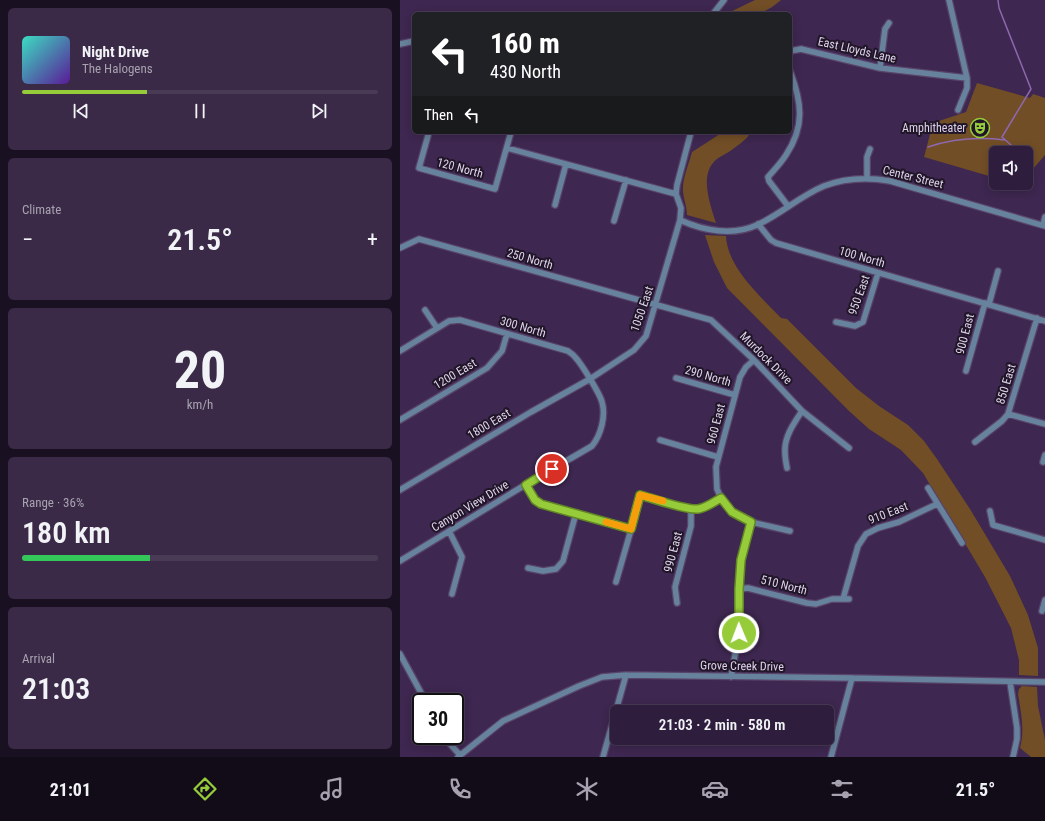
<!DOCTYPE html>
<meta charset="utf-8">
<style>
body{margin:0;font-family:"Roboto Condensed",sans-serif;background:#3a2a47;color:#f1f3f6;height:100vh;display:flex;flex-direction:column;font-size:15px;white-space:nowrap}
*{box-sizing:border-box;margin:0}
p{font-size:13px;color:#a7a2af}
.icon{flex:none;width:22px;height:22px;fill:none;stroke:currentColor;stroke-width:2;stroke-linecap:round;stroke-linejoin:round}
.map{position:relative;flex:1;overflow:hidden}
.details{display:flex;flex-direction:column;gap:8px;padding:8px;background:#191021;width:400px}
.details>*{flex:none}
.hud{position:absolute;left:12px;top:12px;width:380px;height:122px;border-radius:6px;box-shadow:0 2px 10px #0003,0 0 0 1px #493b56;background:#202124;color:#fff;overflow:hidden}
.tools{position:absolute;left:589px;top:146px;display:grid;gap:8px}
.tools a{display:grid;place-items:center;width:44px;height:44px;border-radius:6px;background:#2e1d3c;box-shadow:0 2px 10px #0003,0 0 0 1px #493b56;font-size:20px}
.speed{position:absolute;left:12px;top:693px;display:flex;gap:8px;font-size:20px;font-weight:700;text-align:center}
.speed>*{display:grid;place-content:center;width:52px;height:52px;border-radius:50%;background:#2e1d3c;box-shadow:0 2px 10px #0003,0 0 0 1px #493b56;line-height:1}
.speed .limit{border:2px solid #111;border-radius:6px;background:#fff;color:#111}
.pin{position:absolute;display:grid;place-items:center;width:34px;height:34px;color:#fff;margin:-17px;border:2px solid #fff;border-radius:50%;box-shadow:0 1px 4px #0007}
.me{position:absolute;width:44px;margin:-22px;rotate:359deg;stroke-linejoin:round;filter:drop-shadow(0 0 3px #0008)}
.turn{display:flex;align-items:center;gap:14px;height:84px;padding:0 12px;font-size:18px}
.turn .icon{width:52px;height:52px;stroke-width:2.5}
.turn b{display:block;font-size:28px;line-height:34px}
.then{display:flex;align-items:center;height:38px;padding:0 12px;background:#0003;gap:8px;font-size:15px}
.big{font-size:30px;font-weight:600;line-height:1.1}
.details .widget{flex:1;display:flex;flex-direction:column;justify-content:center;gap:6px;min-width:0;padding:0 14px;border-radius:6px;background:#3a2a47}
.details .dial{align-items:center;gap:0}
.dial b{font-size:52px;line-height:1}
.song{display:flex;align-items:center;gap:12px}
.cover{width:48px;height:48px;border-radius:6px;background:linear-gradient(135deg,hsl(170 70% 55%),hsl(270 70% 35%))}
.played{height:4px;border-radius:2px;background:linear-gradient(90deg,#96cc3a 35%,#493b56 35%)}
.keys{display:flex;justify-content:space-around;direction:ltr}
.heat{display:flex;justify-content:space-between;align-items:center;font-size:22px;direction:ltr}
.charge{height:6px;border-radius:3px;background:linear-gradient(90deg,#34c759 36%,#493b56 0)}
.trip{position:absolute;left:210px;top:705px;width:224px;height:40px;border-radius:6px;background:#2e1d3c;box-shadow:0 2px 10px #0003,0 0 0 1px #493b56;font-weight:600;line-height:40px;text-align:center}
.menu{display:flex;height:64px;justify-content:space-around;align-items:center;background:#120c18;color:#a7a2af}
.menu .icon{width:28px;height:28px}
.menu .current{color:#96cc3a}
.menu b{font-size:18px;color:#f1f3f6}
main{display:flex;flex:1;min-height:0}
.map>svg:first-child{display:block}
.green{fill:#714e26}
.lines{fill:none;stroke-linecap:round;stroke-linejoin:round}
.stream{stroke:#8e68af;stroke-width:1.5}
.minor-casing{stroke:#584369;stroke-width:8}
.minor{stroke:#67829c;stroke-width:5.5}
.route-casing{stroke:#628526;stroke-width:10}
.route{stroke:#96cc3a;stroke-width:7}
.slow{stroke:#f59e0b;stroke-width:7}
.labels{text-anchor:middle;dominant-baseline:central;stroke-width:4;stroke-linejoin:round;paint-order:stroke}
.street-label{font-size:12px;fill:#dfd3ec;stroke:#201628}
.poi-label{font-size:12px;fill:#dfd3ec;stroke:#201628;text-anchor:end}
</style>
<main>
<section class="details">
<div class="widget">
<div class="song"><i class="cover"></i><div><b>Night Drive</b><p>The Halogens</p></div></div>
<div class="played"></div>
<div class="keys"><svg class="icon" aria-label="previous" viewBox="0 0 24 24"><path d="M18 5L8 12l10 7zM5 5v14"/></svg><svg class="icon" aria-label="pause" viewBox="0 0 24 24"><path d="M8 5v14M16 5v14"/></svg><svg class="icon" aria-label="next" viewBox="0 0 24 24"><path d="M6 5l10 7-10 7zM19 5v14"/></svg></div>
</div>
<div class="widget"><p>Climate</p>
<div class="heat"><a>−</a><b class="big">21.5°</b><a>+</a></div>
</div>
<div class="widget dial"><b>20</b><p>km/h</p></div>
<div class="widget"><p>Range · 36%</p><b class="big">180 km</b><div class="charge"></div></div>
<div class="widget"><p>Arrival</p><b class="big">21:03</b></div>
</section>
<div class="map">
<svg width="645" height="757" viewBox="0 0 645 757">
<rect width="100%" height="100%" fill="#3e2750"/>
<path class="green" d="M355,0h26c-21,18 -29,14 -55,14z
M577,83l53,15 3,-4 12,4v57l-19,22v-24h-30v20l-7,3 -65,-19 9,-34 33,-11z
M323,132h28c-4,7 -11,12 -18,17 -6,5 -16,8 -20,14 -13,15 -2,44 3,60l-29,-8c0,-10 -5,-19 -4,-29 1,-11 6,-23 9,-34z
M305,235l21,1c1,31 35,61 55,82l6,1 69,69 23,18 29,19 16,16 13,18 33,50 40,67 18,39 10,33v28l-19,-1v-15l-8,-32 -26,-51 -62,-104 -22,-23 -32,-21 -20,-18 -122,-123 -13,-26z
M622,686l15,1 1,19 7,34v17h-14l-11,-9c5,-18 1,-35 -2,-54l1,-5z"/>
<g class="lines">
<path class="stream" d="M598,0l1,8 32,81 -29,48 18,16
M528,147c24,-8 52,-10 77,-7
M626,159l4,4"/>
<g class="minor-casing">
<path id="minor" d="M549,0l18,78v10l-9,22
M313,14l11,-14
M0,44l14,-3
M390,51l11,-2 79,19 87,10
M480,68l5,-39 4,-6
M29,132l-10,36 76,21 16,-57
M107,148l169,46
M467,179v-22l3,-8
M155,205l11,-41
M388,206l-19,-25 -1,-4c6,-7 13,-14 18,-22 19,-29 16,-52 4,-84
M280,220c24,11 53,16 77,5 24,-11 43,-29 67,-39 21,-8 43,-9 66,-5l155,45
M214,221l12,-41
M358,224l13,16 5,3 269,78
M643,225l2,-8
M0,248l19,-9 292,81 43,40 48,51 47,37
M589,304l9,-33
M25,310l12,18
M436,322l19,4 8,-4 15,-49
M0,351l49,-30 11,-1 108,31c2,2 5,3 7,6 6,6 25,37 27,45 4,14 -1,33 -10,44l-67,39 -125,76
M354,360l-8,7 -6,10 -24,90 1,22 6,13 9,10 19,10 39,9
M566,371l19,-68
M276,378l59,17
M608,414l37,10
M0,420l87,-52 15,-17 5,-17
M260,440l58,17
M575,442l27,-21 6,-7 29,-96
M643,462l2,-7
M387,468c-1,-5 -2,-11 -2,-16 -1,-15 9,-29 17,-41
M125,485l10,15 6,4 90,25
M528,488l34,55
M0,490l131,-78 59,-33 44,-29 12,-14 34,-116 1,-12 -5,-14 1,-9 14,-53
M590,511l3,14 52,15
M49,531l13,26 -10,37
M128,568l15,3 13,-2 7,-8 13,-48
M216,582l25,-87c13,4 45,15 57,13 8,0 16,-6 23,-10
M339,589l9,-1 59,15 9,1 16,-5h17
M443,599l15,-53 8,-12 12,-6 21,-6 38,-18
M277,603l-2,-16 16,-61v-18
M642,611l3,-11
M0,654l26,48
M331,677l8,-44v-44l2,-29 10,-38
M610,682l7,46v11l-4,18
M45,736l5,8 10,11
M58,757l45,-36 76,-35 23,-9 24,-2 226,3 193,4
M203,757l23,-82
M431,757l21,-79"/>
</g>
<use href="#minor" class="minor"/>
</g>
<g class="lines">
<g class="route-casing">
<path id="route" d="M152,469l-26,16 9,15 6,4 90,25 9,-34c14,4 45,15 58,14 8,-1 16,-7 23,-11l11,14 19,10 -10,38 -2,29v44"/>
</g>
<use href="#route" class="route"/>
<path class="slow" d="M206,522l25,7 9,-34 23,6"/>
</g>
<defs>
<g id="theatre-ring" transform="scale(1)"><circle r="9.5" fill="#201628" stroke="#96cc3a" stroke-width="1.5"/><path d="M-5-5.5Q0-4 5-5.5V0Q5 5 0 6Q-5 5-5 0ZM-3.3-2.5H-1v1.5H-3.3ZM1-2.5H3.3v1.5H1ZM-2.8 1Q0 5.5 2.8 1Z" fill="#96cc3a"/></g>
</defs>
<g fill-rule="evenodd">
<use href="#theatre-ring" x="580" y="128"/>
</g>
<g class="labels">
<g class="street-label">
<text transform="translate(457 50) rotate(13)">East Lloyds Lane</text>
<text transform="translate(60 168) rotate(15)">120 North</text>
<text transform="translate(513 177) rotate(14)">Center Street</text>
<text transform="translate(462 257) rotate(16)">100 North</text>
<text transform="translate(130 259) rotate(16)">250 North</text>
<text transform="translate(459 295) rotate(-70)">950 East</text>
<text transform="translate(242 309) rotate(-71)">1050 East</text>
<text transform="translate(123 327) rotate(16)">300 North</text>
<text transform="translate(565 334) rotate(-75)">900 East</text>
<text transform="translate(366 358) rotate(45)">Murdock Drive</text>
<text transform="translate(55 374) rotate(-31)">1200 East</text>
<text transform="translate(308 376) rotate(16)">290 North</text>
<text transform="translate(606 384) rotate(-73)">850 East</text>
<text transform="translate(89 424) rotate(-31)">1800 East</text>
<text transform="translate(316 424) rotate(-75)">960 East</text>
<text transform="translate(70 506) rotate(-31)">Canyon View Drive</text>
<text transform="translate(488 513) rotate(-21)">910 East</text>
<text transform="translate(273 552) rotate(-75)">990 East</text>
<text transform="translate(384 585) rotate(14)">510 North</text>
<text transform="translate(342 666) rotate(1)">Grove Creek Drive</text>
</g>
<g class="poi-label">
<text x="566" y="128">Amphitheater</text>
</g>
</g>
</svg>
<div class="tools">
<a><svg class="icon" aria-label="sound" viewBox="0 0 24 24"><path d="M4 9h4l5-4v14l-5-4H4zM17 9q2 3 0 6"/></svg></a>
</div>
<div class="speed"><div class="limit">30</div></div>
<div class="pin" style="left:152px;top:469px;background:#d93025"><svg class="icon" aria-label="arrive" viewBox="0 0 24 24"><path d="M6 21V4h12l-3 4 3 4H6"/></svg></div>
<svg class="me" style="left:339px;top:633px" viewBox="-20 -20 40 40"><circle r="17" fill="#96cc3a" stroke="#fff" stroke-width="3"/><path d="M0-11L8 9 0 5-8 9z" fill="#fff"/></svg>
<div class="trip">21:03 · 2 min · 580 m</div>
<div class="hud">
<div class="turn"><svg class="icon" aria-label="left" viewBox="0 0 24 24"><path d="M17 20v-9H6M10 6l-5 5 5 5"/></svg><div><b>160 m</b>430 North</div></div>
<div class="then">Then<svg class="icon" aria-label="left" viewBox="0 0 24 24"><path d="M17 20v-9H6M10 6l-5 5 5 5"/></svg></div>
</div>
</div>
</main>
<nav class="menu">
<b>21:01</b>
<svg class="icon current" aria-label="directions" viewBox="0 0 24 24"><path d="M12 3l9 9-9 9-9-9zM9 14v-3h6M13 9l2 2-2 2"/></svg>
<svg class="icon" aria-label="music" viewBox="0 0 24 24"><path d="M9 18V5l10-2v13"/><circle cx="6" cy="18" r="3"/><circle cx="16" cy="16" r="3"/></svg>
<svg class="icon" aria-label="phone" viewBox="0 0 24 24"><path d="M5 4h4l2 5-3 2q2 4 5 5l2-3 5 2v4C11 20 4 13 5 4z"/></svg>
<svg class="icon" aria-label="climate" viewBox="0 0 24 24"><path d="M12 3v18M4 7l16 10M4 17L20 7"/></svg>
<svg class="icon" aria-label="car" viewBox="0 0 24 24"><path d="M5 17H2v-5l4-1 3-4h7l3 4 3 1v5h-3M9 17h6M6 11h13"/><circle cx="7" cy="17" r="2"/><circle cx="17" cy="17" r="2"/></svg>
<svg class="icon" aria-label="filters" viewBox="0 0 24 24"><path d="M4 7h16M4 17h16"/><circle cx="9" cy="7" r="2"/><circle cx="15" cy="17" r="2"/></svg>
<b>21.5°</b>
</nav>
